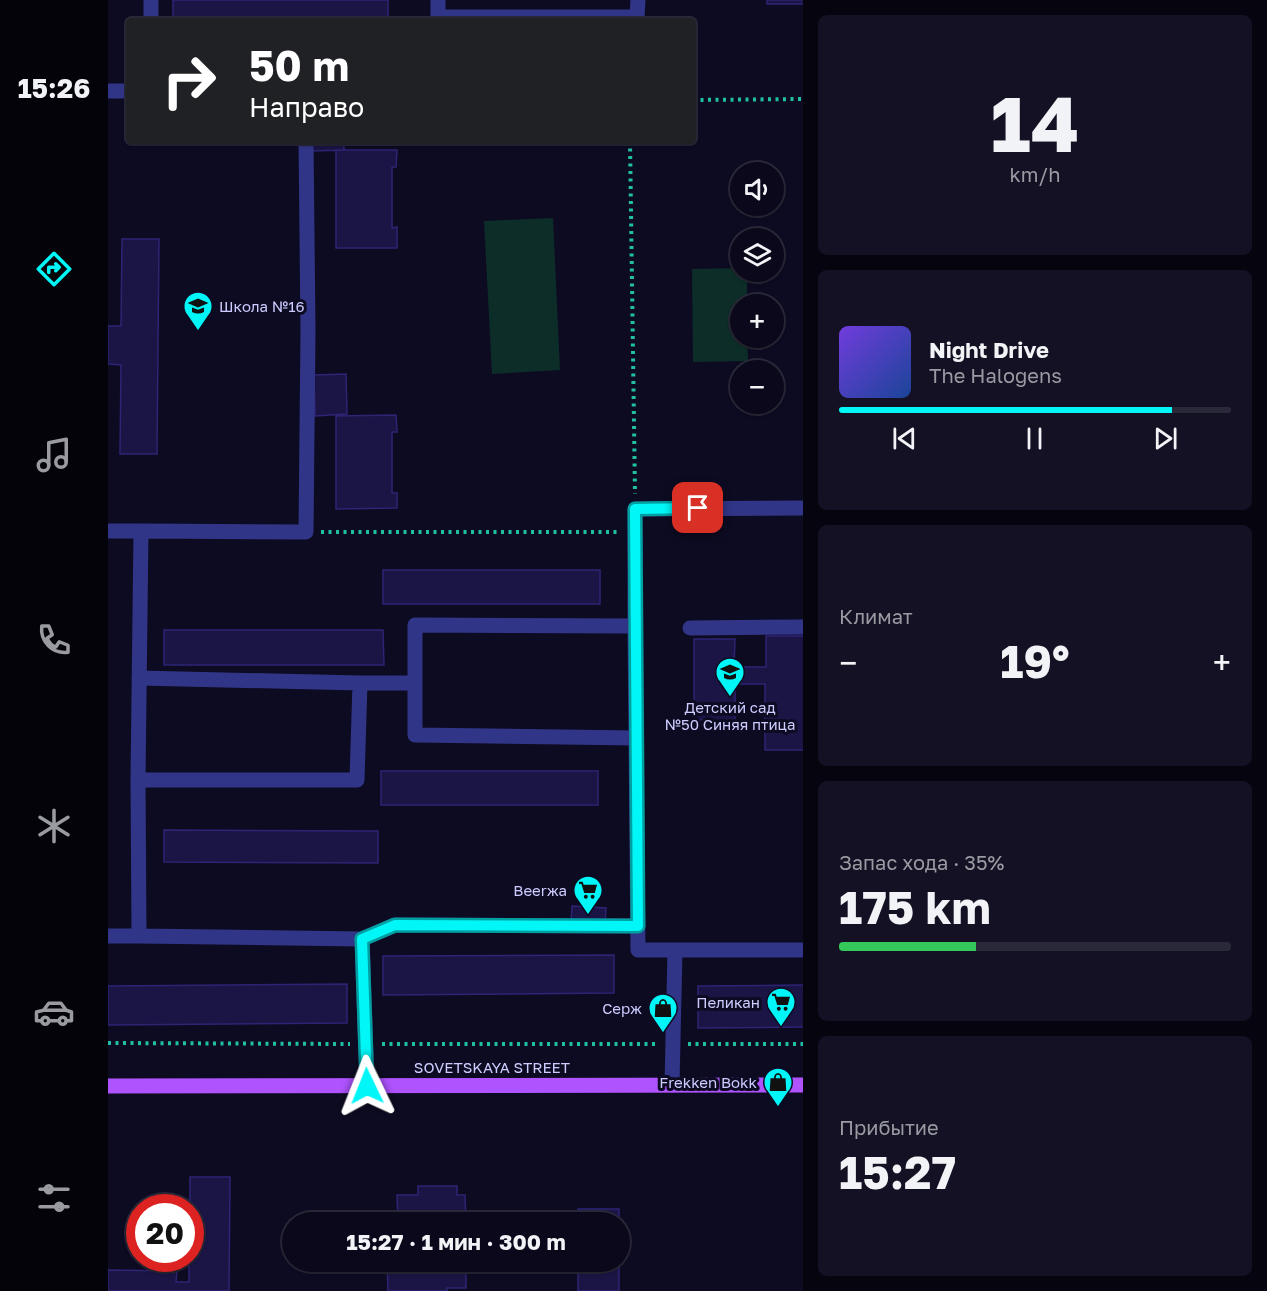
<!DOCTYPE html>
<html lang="ru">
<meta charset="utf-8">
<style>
body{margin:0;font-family:"Golos Text",sans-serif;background:#131123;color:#f1f3f6;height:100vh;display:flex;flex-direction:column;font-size:22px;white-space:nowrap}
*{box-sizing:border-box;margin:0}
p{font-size:20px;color:#999aa2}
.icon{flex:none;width:33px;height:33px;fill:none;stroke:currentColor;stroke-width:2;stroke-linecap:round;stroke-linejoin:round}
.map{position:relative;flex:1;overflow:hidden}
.sheet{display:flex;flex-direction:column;gap:15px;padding:15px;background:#06040e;width:464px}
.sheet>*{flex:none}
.guide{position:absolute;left:18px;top:18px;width:570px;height:126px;border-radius:6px;box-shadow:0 2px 4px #0004,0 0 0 2px #2a2939;background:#202124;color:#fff;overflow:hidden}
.buttons{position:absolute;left:622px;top:162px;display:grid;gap:12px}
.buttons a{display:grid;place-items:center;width:54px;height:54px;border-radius:50%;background:#0a081a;box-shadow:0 2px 4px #0004,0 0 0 2px #2a2939;font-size:30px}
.speed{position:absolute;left:18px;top:1194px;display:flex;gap:12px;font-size:30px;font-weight:700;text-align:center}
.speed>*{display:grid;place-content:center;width:78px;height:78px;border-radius:50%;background:#0a081a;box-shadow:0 2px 4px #0004,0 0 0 2px #2a2939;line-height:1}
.speed .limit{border:9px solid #d22;background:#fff;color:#111}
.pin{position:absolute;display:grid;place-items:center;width:51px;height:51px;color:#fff;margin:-26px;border-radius:12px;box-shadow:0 3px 9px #0006}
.me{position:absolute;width:66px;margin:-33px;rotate:358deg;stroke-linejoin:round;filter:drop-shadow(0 0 4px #0008)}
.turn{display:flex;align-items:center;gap:21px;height:126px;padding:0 24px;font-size:27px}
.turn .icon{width:78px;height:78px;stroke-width:2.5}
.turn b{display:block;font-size:42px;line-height:51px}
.big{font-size:45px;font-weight:700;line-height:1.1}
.sheet .widget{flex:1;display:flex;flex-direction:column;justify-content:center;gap:9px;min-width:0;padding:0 21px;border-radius:9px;background:#131123}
.sheet .dial{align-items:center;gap:0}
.dial b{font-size:78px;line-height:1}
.song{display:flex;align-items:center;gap:18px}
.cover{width:72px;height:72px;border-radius:9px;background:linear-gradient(135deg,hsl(260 70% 55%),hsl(220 70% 35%))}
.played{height:6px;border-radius:3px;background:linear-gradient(90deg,#00f6f7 85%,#2a2939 85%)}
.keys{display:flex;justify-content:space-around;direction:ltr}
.heat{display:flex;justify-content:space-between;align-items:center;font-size:33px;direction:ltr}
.charge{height:9px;border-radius:4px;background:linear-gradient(90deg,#34c759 35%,#2a2939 0)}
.trip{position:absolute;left:174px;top:1212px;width:348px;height:60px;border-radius:30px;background:#0a081a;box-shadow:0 2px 4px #0004,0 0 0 2px #2a2939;font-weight:700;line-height:60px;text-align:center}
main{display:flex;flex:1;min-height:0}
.tabs{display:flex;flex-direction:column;width:108px;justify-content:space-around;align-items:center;background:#04030a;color:#999aa2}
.tabs .icon{width:42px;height:42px}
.tabs .on{color:#00f6f7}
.tabs b{font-size:27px;color:#f1f3f6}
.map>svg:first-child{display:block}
.green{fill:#0d2d29}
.building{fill:#1a1545;stroke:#2d2474;stroke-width:1.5}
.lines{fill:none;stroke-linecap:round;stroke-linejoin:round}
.path{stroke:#21bfa6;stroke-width:4;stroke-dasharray:3 4.5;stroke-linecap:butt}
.minor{stroke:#313587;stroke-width:15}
.major{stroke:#af53ff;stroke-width:15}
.route-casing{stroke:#00a0a1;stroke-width:15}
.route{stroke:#00f6f7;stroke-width:10}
.labels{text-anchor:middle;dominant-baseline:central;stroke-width:6;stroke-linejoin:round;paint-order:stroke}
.poi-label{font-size:15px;fill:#cdccff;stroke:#0d0b22;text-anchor:end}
.street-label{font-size:15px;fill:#cdccff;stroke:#0d0b22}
</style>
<main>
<nav class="tabs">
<b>15:26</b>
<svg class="icon on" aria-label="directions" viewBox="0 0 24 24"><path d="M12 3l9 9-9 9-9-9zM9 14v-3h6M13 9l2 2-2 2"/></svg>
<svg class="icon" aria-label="music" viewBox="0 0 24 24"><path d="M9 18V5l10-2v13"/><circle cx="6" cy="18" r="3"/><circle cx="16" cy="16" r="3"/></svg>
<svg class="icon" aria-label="phone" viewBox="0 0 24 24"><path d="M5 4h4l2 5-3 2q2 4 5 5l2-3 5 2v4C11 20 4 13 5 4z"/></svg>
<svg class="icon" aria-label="climate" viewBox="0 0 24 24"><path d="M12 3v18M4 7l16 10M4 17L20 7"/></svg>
<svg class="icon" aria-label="car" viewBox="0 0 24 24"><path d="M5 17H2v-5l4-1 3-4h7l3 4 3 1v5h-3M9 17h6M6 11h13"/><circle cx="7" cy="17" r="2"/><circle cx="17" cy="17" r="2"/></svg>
<svg class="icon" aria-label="filters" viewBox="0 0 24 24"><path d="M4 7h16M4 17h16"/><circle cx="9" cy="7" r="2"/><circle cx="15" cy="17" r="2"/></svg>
</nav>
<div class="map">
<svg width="696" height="1291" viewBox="0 0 696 1291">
<rect width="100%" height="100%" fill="#0d0b22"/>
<path class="green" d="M445,218l7,152 -68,4 -8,-153z
M633,268v4h6v32h-6v34h6l1,23 -55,1 -1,-93z"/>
<path class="building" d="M65,0h215v21h-215z
M659,0h37v4h-37z
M204,141h32v9l-32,1z
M228,150h61l-1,17h-4v61l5,-1v21h-61z
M14,239h37l-2,215h-37l1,-89 -13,-1v-38h13z
M238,374l1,40 -32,2 -1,-41z
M288,415l1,17h-5v61h5v15l-61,1v-93z
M275,570h217v34h-217z
M56,630h219l1,35h-220z
M658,636h38v114h-39v-66h-30v36h-41v-81h41l-1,28h32z
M273,771h217v34h-217z
M56,830l214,1v32l-214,-1z
M464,906l34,2 -1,16h-34z
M506,955v38l-231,2v-39z
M239,984v39l-239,2v-39z
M696,985v42l-106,1v-42z
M82,1177h40l-1,114h-121v-21l69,1 -1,11h13v-24h1z
M310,1186h39v9h8l1,27h-68l-1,-27h21z
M470,1209h41v13h-41z
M279,1262h79v26h-19v3h-59z
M470,1262h41v29h-41z"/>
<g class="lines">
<path class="path" d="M585,100l111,-1
M522,141l5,353
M213,532h298
M0,1043l242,1
M274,1044h274
M580,1044h116"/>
<path class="minor" d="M330,0v17h199l1,-17
M43,21v-21
M0,91h21
M0,531h33l-3,249 1,156h-31
M33,531l165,1 2,-201 -2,-190
M527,626l3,324h37
M582,628l114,-1
M31,678l221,5
M307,683v52l221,3
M30,780h219l3,-97h55v-58l220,1v-117l169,-1
M31,936l223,3 33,-14 243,1
M254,939l5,147
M564,1085l3,-135h129"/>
<path class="major" d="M0,1086l696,-1"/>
</g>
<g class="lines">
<g class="route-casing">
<path id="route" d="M259,1086l-5,-147 33,-14 243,1 -3,-417 63,-1"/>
</g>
<use href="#route" class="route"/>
</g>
<defs>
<g id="school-pin" transform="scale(1.5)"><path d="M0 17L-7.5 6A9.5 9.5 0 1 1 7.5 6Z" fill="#00f6f7" stroke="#0d0b22"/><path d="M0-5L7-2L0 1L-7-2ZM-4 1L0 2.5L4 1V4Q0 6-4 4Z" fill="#111"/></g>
<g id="supermarket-pin" transform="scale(1.5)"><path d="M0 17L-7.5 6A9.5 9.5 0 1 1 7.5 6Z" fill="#00f6f7" stroke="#0d0b22"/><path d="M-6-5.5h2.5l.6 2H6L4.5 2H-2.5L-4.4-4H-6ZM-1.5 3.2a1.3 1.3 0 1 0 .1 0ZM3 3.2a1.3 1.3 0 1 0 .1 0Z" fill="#111"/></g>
<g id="shop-pin" transform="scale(1.5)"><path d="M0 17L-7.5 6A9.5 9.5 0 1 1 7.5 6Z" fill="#00f6f7" stroke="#0d0b22"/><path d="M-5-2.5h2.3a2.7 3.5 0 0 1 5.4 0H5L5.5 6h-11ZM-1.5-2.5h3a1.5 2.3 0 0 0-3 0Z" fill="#111"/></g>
</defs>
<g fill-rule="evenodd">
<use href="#school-pin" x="90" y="306"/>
<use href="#school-pin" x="622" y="672"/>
<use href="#supermarket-pin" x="480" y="890"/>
<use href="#supermarket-pin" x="673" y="1002"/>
<use href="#shop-pin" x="555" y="1008"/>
<use href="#shop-pin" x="670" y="1082"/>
</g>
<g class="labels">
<g class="poi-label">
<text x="111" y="306" text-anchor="start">Школа №16</text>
<text x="622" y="707" text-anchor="middle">Детский сад<tspan x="622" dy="17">№50 Синяя птица</tspan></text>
<text x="459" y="890">Beerжа</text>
<text x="652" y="1002">Пеликан</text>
<text x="534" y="1008">Серж</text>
<text x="649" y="1082">Frekken Bokk</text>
</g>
<g class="street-label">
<text x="384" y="1067">SOVETSKAYA STREET</text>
</g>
</g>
</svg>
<div class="buttons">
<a><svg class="icon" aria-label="sound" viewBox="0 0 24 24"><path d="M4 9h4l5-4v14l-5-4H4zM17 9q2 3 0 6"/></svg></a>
<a><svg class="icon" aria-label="layers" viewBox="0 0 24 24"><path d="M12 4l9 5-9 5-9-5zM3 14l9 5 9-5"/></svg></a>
<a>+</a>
<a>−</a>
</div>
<div class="speed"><div class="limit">20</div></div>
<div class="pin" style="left:590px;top:508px;background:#d93025"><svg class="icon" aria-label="arrive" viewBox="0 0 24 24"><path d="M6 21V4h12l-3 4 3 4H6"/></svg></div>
<svg class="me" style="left:259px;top:1086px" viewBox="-20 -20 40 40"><path d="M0-17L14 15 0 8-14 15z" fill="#00f6f7" stroke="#fff" stroke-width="4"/></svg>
<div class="trip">15:27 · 1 мин · 300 m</div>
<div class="guide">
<div class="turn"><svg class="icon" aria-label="right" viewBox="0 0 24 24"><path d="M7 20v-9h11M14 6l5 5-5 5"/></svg><div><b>50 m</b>Направо</div></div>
</div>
</div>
<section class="sheet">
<div class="widget dial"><b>14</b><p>km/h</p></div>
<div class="widget">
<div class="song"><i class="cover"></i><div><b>Night Drive</b><p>The Halogens</p></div></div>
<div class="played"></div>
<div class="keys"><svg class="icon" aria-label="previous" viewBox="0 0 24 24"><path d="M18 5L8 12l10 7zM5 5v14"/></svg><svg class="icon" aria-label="pause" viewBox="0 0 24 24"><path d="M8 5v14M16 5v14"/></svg><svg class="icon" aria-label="next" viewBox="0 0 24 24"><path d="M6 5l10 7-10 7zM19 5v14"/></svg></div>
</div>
<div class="widget"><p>Климат</p>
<div class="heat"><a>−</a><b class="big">19°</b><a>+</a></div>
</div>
<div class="widget"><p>Запас хода · 35%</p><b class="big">175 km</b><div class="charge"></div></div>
<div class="widget"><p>Прибытие</p><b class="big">15:27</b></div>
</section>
</main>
